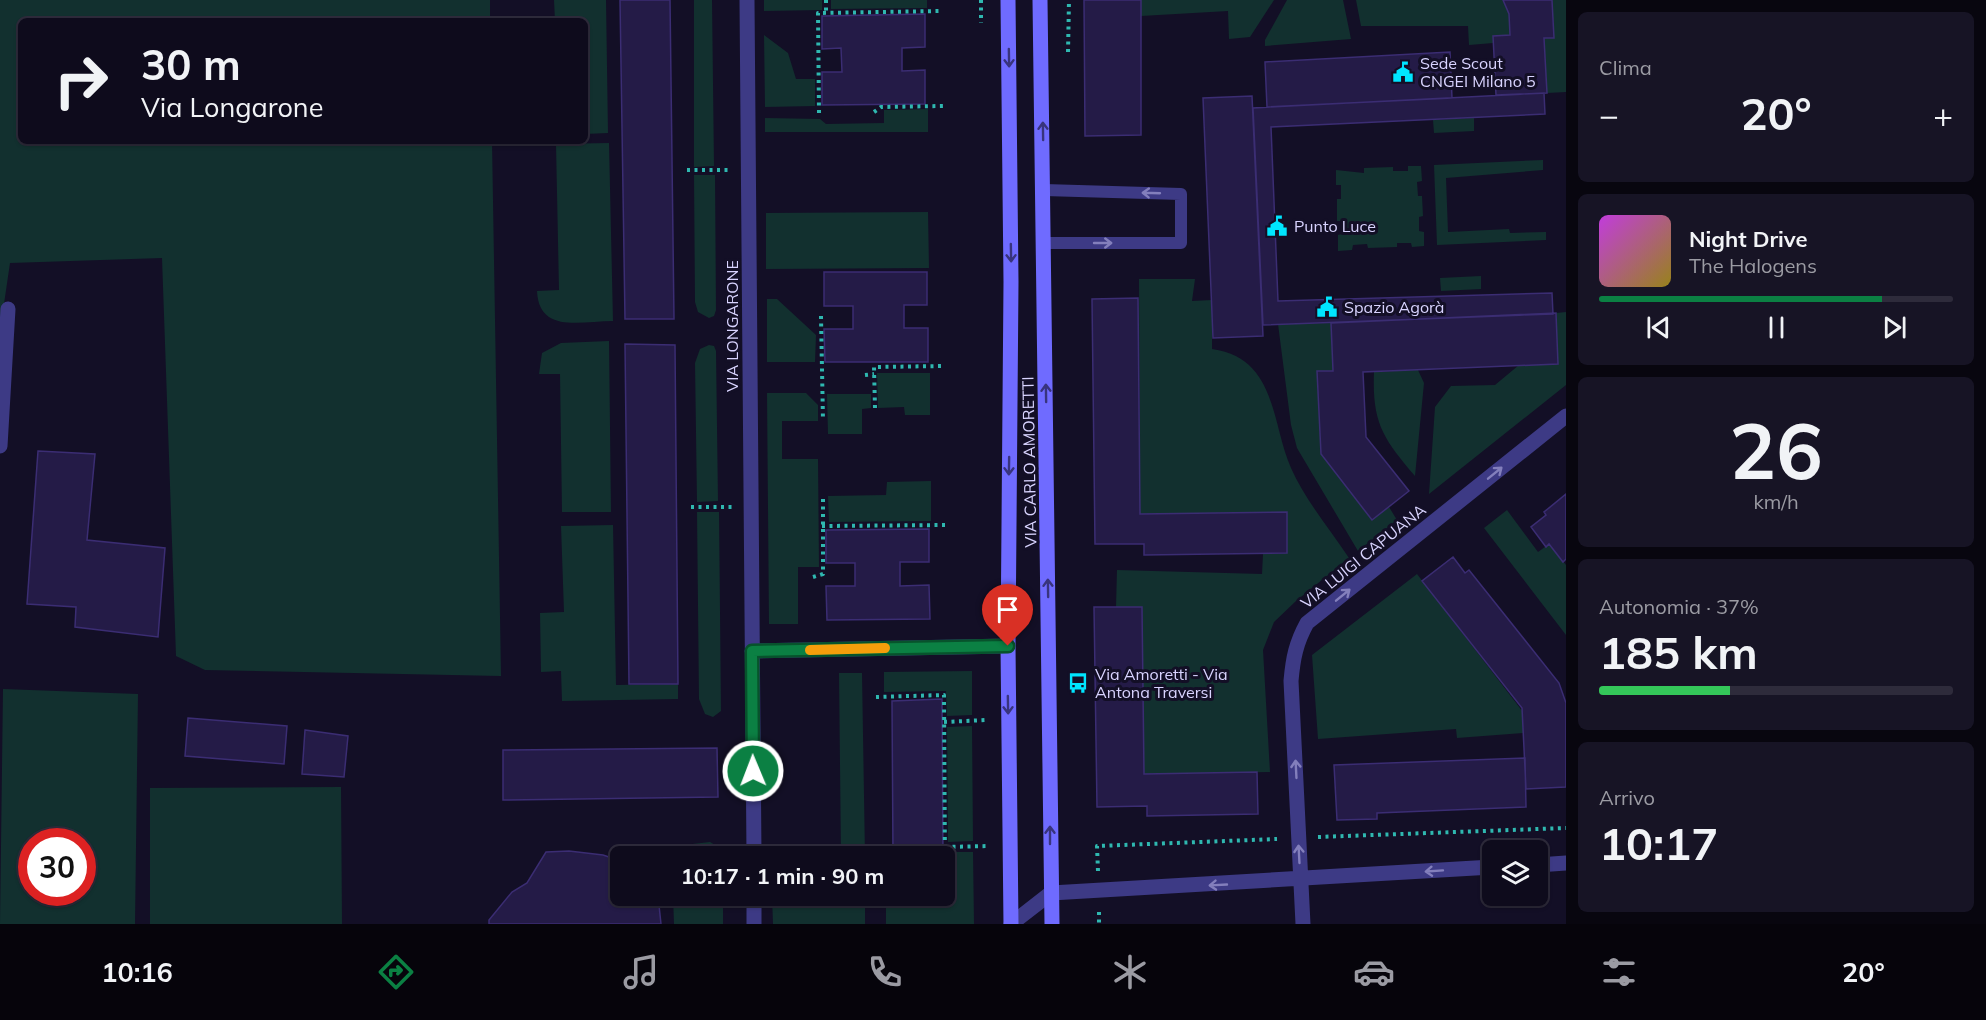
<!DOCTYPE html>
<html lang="it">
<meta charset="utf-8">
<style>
body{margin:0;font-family:Mulish,sans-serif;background:#171425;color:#f1f3f6;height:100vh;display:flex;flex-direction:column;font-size:22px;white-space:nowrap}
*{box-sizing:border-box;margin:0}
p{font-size:20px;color:#9b9ba3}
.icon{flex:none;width:33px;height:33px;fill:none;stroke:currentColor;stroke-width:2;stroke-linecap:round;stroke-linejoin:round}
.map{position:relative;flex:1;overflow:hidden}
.side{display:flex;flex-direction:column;gap:12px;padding:12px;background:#08060f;width:420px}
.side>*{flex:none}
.top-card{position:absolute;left:18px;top:18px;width:570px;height:126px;border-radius:9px;box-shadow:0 2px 4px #0004,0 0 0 2px #2e2b3b;background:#0e0b1c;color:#f1f3f6;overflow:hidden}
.fabs{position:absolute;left:1482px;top:840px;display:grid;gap:12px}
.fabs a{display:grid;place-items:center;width:66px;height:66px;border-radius:9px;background:#0e0b1c;box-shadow:0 2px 4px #0004,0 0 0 2px #2e2b3b;font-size:30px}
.speed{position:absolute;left:18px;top:828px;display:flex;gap:12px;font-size:30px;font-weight:700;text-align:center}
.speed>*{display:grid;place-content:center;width:78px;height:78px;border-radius:50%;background:#0e0b1c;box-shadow:0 2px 4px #0004,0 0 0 2px #2e2b3b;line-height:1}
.speed .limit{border:9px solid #d22;background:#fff;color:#111}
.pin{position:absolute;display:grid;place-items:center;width:51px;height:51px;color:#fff;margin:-62px -26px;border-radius:50% 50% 50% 0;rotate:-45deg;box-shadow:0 0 6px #0007}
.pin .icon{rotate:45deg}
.me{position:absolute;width:66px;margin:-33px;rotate:359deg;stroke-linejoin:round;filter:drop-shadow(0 0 4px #0008)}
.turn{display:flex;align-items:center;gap:21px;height:126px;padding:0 24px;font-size:27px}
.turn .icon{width:78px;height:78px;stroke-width:2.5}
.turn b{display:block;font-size:42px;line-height:51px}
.big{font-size:45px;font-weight:700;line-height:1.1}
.side .widget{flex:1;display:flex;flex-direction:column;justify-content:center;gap:9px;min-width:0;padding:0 21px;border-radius:9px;background:#171425}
.side .dial{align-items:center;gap:0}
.dial b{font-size:78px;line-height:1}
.song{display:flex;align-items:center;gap:18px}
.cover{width:72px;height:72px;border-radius:9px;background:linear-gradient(135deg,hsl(290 70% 55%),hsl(50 70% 35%))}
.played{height:6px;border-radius:3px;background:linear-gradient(90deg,#0b8043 80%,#2e2b3b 80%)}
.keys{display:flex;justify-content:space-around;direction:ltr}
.heat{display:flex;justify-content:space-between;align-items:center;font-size:33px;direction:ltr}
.charge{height:9px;border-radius:4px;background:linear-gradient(90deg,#34c759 37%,#2e2b3b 0)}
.trip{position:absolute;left:610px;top:846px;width:345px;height:60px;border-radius:9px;background:#0e0b1c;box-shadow:0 2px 4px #0004,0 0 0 2px #2e2b3b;font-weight:700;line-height:60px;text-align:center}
.dock{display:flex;height:96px;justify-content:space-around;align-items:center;background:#06040b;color:#9b9ba3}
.dock .icon{width:42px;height:42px}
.dock .active{color:#0b8043}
.dock b{font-size:27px;color:#f1f3f6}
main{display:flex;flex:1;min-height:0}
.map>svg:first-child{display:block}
.green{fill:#12302f;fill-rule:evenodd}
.building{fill:#241b47;stroke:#3b2d73;stroke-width:1.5}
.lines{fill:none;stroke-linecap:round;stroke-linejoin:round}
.path{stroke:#2fb8b0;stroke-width:4;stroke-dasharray:3 4.5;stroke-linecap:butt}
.lane{stroke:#3d3a85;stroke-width:12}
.street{stroke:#3d3a85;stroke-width:15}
.secondary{stroke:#6f6bff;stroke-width:15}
.oneway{stroke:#38347d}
.oneway2{stroke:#837fbc}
.route-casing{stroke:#07532c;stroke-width:15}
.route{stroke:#0b8043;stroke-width:10}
.slow{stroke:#f59e0b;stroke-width:10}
.labels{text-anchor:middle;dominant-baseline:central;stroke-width:6;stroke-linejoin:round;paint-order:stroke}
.poi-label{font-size:16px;fill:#d9d4ff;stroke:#130f26;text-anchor:start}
.street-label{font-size:16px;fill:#d9d4ff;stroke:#130f26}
</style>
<main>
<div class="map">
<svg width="1566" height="924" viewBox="0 0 1566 924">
<rect width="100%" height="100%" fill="#130f26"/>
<path class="green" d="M0,0h490v21h-469v120h471l9,535 -296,-6 -29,-14 -14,-398 -152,5 -10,68z
M554,0h52l2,133 -23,1v-113h-30z
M694,0h18l2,166 -20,1z
M764,0h58v10l-58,1z
M831,0h96v8l-96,1z
M1141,0h133l-24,37 -21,2 -1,-28 -87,5z
M1287,0h56l8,39 -86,7v-6z
M1356,0h147l6,14 1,21 -17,1v7l-24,2 -1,-19h-107z
M1552,0h14v92l-19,1 -3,-55 10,-1z
M764,35l24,18 8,26h19v27l-50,1z
M928,109v23h-163v-14l55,1 6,5 58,-1v-13z
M1474,118v13l-40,2 -1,-13z
M609,143l4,178c-32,0 -74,13 -76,-30l22,-1 -3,-146z
M1543,160v10l-97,8 2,54 61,-3 1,4 36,-1v8l-109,5 -3,-80z
M1408,166h13l1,15 -5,1 1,14h4l1,20 -4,1v14l5,1v14l-12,1 -1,-4h-14v4l-29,1 -1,-4 -14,1 -1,5 -14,1v-16l4,-1v-13h-5v-22h4v-14h-5v-15l28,3v-5l29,-1v4h15z
M694,175h21l1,135 -2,6 -5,2 -11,-6 -3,-10z
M928,212l1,56 -163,1v-56z
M1481,276v13l-40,2 -1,-13z
M1139,279h56l-3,22 20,-1v49c65,9 59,74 79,119 14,32 39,61 58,90l-53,43 -22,21 -11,28 7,122 -126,2 -2,-167h-26l1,-37 145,4 1,-20 24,-1v-41l-147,2z
M767,299h10l39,36 -1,27h-48z
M1566,312v73l-137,109 6,-87 16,-21 44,-1 24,-20 39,-1 -2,-51z
M1331,323l2,48 -16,1 4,82 51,66 17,-13 8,13 -39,31 -61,-103 -6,-23 -13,-101z
M609,341l2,171h-49l-2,-138h-21l3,-21 19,-10z
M709,345l5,1 2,5 2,150 -21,1 -2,-139 5,-14z
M1418,370l6,13 -9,93c-32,-38 -43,-53 -41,-104z
M877,373h53v42h-25l-1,-8 -26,1z
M767,393h39l12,12v16h-36v38h36l1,108h-21v57h-29z
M827,394h44v14l-9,1v25h-34z
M931,481v40l-102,1 -1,-26 58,-1 1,-13z
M1507,510l31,42 11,-8 17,21v70l-82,-107z
M697,512h22l2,199 -8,6 -8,-3 -6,-15z
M613,525l3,160 62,-1v15l-116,2 -1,-30 -20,1 -1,-59 24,-1 -3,-86z
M1417,574l106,138v21l-66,5 -1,-9 -138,10 -6,-84z
M972,671v44l-25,1 -1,-25 -62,1v-20z
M839,673h23l3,183h-24z
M3,689l135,5 -3,230h-135zM32,842h50v50h-50z
M972,726l1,115 -25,1 -1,-115z
M341,787l1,137h-192v-136z
M710,842l12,7v7h-49l2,-10z
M948,852h25l1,72h-88v-28h59v-19l4,-1z
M673,896h50v28h-49z
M772,896h93v28h-92z"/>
<path class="building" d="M620,0h50l4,319h-49z
M1084,0h57v135l-56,1z
M1503,0h49l2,38h-10l3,55 -51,2 -3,-59 17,-1 -1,-21z
M925,14v33l-23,1v23l23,-1v34l-103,1v-33h20l-1,-24 -19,1v-33z
M1450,52l2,46 -185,9 -2,-45z
M1544,93l1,21 -274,13 7,174 274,-8 1,21 -290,11 -10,-217z
M1252,96l11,240 -50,2 -10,-240z
M824,272h103v33h-23v23h24v34h-103l-1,-33h29v-23h-29z
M1138,298l2,216 147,-2v41l-143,2v-11h-49l-3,-245z
M1556,313l2,51 -195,8 3,65 43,54 -37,29 -51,-66 -4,-83h16l-2,-48z
M625,344l50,1 3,339h-49z
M38,451l57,3 -8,86 78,8 -7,89 -83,-10 1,-20 -49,-3z
M1566,494v65l-3,3 -14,-18 -3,3 -15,-20 15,-12 -2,-3z
M929,529v33h-29v24l29,-1 1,34 -103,1 -1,-34h29v-23h-29v-33z
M1453,557l12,16 4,-3 90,113 7,20v84l-40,2 -4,-81 -100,-127z
M1094,607h48l2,167 113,-2 1,42 -111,2v-10l-50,1z
M942,699l1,157h-50l-1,-155z
M188,718l99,8 -3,38 -99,-8z
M305,730l43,6 -4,41 -42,-3z
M717,748l1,49 -215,3v-50z
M1525,758l1,49 -149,6v6l-40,1 -3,-55z
M569,851l34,4 18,6v35h37l3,28h-172v-4l23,-28 15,-9 19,-31z"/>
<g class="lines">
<path class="path" d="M826,0v13
M981,0v23
M1068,52l1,-52
M874,112l7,-5 62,-1
M819,113l-1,-100 124,-2
M687,170h41
M821,316l2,105
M865,375l9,-1
M875,408l-1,-41 71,-1
M691,507h41
M822,526l124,-1
M813,577l10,-3v-78
M876,697l68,-2 1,178
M944,722l43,-2
M1318,837l248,-9
M945,847l43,-1
M1098,871l-1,-25 180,-7
M1099,912v12"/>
<path class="lane" d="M1044,190l137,4v49h-136"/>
<path class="street" d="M747,0l7,856
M0,446l8,-137
M752,651l256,-5
M1538,865l28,-2
M754,896v28
M1011,924l40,-31 441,-26
M1303,924l-12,-243c2,-23 5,-38 16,-58l259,-207"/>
<path class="secondary" d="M1008,0l3,282 -3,364 3,278
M1040,0l12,924"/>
</g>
<defs><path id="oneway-shaft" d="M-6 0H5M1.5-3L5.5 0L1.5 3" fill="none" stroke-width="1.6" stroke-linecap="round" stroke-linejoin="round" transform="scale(1.5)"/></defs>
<g class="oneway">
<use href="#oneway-shaft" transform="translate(1009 58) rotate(89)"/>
<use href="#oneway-shaft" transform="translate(1043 131) rotate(-91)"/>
<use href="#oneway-shaft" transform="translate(1011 253) rotate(89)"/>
<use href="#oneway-shaft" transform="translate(1046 393) rotate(-91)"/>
<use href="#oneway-shaft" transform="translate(1009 466) rotate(91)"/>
<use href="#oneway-shaft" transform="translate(1048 588) rotate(-91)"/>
<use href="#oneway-shaft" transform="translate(1008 705) rotate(89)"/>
<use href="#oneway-shaft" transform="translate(1050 835) rotate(-90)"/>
</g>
<g class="oneway2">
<use href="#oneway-shaft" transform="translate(1151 193) rotate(-178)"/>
<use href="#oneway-shaft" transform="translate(1103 243)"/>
<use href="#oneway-shaft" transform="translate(1495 473) rotate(-39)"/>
<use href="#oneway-shaft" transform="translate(1343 595) rotate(-39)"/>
<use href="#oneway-shaft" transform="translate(1296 769) rotate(-93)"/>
<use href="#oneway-shaft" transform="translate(1299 854) rotate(-93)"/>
<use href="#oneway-shaft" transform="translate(1434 871) rotate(176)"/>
<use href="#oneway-shaft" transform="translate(1218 885) rotate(177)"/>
</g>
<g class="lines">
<g class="route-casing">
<path id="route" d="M753,771l-1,-120 256,-5"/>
</g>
<use href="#route" class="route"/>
<path class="slow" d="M810,650l75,-2"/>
</g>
<defs>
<g id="civic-bare" transform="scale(1.62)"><path d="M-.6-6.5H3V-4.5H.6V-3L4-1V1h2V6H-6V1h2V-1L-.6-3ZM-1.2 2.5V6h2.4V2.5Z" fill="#00e5ff" stroke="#130f26" stroke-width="2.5" paint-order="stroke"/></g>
<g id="bus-bare" transform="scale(1.62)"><path d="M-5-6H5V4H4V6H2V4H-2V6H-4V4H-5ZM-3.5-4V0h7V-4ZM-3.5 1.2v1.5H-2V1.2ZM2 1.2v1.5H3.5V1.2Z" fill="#00e5ff" stroke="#130f26" stroke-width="2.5" paint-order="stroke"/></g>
</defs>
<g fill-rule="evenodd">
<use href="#civic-bare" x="1403" y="72"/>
<use href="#civic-bare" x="1277" y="226"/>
<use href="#civic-bare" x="1327" y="307"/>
<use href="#bus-bare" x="1078" y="683"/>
</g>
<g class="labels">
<g class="poi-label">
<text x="1420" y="63">Sede Scout<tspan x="1420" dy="18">CNGEI Milano 5</tspan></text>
<text x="1294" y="226">Punto Luce</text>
<text x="1344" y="307">Spazio Agorà</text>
<text x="1095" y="674">Via Amoretti - Via<tspan x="1095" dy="18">Antona Traversi</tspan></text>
</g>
<g class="street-label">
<text transform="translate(732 326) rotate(-90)">VIA LONGARONE</text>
<text transform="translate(1029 462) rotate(-91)">VIA CARLO AMORETTI</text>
<text transform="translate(1363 556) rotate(-39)">VIA LUIGI CAPUANA</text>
</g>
</g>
</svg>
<div class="fabs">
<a><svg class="icon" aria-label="layers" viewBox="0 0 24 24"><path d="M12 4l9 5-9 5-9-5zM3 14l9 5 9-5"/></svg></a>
</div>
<div class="speed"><div class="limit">30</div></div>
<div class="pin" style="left:1008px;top:646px;background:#d93025"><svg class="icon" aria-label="arrive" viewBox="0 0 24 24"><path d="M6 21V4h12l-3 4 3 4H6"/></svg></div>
<svg class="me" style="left:753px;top:771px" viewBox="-20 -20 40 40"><circle r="17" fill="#0b8043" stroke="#fff" stroke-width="3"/><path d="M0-11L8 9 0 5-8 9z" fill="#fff"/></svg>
<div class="trip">10:17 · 1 min · 90 m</div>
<div class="top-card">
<div class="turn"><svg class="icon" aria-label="right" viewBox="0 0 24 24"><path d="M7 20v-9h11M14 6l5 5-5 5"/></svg><div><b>30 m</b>Via Longarone</div></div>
</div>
</div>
<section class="side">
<div class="widget"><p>Clima</p>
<div class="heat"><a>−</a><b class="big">20°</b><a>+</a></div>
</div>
<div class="widget">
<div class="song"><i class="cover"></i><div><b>Night Drive</b><p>The Halogens</p></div></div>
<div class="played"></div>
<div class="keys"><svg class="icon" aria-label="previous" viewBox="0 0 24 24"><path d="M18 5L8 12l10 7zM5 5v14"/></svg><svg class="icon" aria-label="pause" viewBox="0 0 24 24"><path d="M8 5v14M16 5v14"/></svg><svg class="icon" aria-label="next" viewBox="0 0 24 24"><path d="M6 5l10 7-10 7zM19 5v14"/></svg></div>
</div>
<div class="widget dial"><b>26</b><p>km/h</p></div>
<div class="widget"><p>Autonomia · 37%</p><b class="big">185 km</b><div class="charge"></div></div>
<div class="widget"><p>Arrivo</p><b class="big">10:17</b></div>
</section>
</main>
<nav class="dock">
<b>10:16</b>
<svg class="icon active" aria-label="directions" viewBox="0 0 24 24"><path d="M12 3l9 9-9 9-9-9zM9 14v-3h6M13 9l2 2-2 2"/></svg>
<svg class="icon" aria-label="music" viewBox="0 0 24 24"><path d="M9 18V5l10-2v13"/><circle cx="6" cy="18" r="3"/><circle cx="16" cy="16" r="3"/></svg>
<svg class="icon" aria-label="phone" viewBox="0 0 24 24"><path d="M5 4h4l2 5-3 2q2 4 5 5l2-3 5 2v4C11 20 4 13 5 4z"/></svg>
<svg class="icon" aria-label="climate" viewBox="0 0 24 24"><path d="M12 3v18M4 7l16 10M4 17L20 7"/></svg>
<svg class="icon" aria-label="car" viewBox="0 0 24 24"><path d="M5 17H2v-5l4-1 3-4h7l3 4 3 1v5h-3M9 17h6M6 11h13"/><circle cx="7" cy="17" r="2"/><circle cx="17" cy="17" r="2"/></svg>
<svg class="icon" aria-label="filters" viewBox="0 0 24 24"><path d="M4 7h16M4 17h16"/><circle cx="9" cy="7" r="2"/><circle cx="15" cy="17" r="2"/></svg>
<b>20°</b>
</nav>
